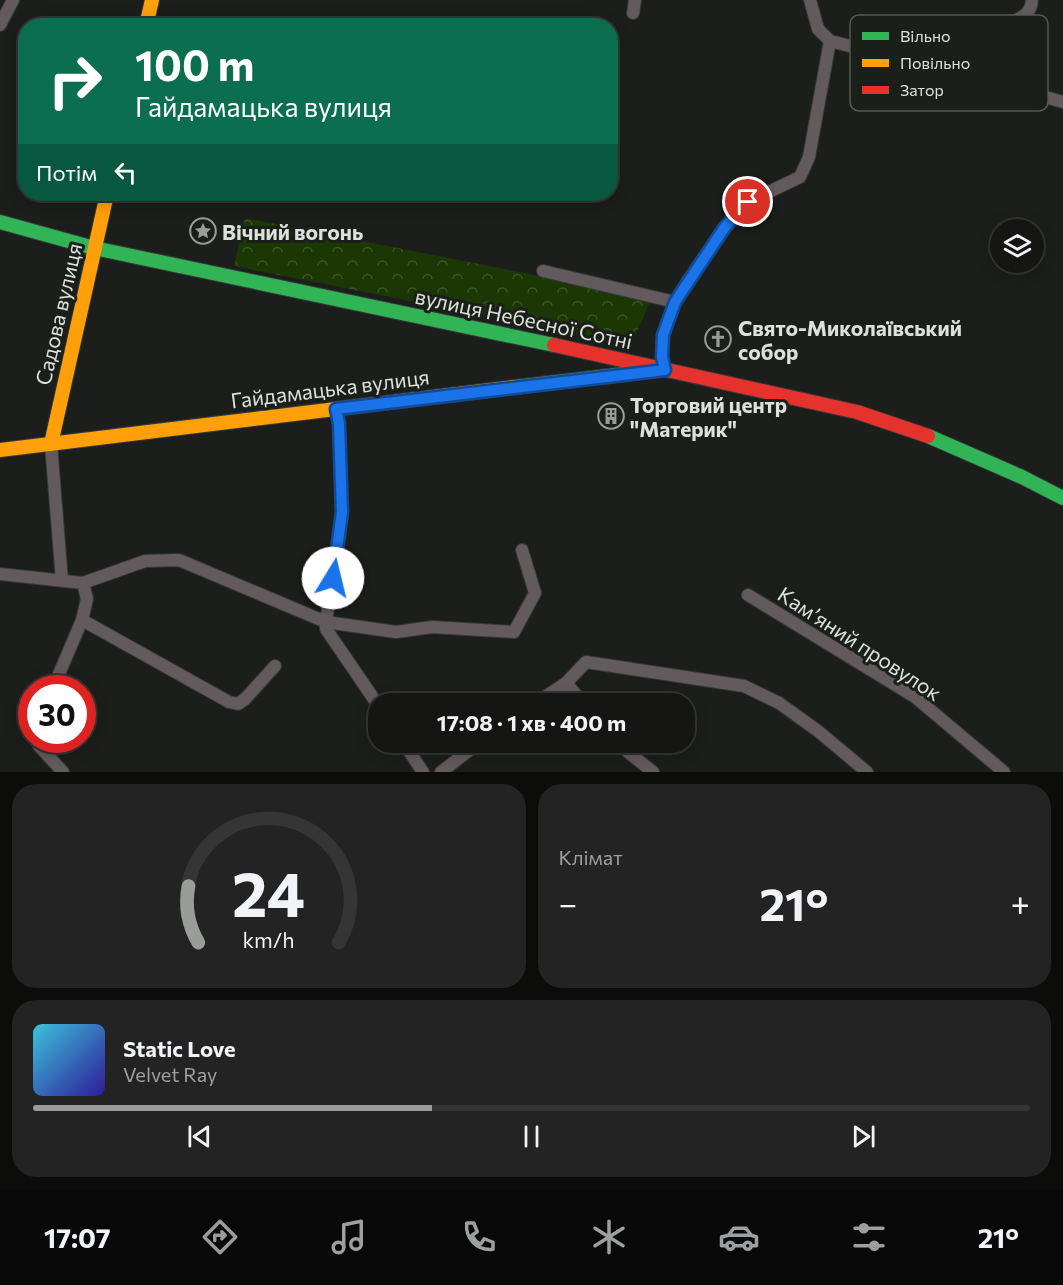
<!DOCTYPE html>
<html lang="uk">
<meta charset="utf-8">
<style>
body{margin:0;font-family:Commissioner,sans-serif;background:#222322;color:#f1f3f6;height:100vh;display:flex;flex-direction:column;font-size:22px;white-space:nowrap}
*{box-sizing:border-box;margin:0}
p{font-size:20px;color:#9d9fa0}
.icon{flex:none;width:33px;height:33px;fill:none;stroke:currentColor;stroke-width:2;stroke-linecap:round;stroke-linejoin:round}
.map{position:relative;height:772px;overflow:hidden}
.panel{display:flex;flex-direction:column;gap:12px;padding:12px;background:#0c0c0b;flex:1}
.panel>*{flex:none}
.guide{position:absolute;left:18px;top:18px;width:600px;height:183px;border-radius:24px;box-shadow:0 3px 15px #0003,0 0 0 2px #343534;background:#0b6e4f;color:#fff;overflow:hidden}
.fabs{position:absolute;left:990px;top:219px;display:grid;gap:12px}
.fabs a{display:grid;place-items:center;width:54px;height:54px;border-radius:50%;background:#151614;box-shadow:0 3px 15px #0003,0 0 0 2px #343534;font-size:30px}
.speed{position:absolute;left:18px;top:675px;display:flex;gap:12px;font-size:30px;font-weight:700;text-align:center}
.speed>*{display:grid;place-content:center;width:78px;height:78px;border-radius:50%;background:#151614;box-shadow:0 3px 15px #0003,0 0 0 2px #343534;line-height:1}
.speed .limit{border:9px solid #d22;background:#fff;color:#111}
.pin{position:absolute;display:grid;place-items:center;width:51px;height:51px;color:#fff;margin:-26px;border:3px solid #fff;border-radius:50%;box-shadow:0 2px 6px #0007}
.me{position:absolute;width:66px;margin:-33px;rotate:9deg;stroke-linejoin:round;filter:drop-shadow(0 0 4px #0008)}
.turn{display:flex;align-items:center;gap:21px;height:126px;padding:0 18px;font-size:27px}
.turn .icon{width:78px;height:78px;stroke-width:2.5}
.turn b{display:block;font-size:42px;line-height:51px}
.then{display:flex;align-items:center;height:57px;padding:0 18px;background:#0003;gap:12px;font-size:22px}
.big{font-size:45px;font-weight:700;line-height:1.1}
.panel .widget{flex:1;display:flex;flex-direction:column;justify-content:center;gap:9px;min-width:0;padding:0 21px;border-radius:24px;background:#222322}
.panel .dial{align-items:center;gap:0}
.dial svg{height:156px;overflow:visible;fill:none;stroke:#343534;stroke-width:7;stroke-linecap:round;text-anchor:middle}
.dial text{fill:#f1f3f6;stroke:none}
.song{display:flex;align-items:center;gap:18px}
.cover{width:72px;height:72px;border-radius:9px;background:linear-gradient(135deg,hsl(190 70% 55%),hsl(250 70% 35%))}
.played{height:6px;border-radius:3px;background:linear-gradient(90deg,#999c98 40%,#343534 40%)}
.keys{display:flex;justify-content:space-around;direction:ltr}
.heat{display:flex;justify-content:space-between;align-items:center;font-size:33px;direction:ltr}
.panel .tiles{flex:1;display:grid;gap:12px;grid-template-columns:1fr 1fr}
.widget:last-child{grid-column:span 2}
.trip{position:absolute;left:368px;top:693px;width:327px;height:60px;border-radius:24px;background:#151614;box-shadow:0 3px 15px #0003,0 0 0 2px #343534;font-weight:700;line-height:60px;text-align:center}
.tab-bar{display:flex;height:96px;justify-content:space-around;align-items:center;background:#080908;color:#9d9fa0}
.tab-bar .icon{width:42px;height:42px}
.tab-bar .active{color:#999c98}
.tab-bar b{font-size:27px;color:#f1f3f6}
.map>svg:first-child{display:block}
.forest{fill:url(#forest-crowns)}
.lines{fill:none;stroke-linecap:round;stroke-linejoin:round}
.street-casing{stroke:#373837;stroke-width:14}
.fast-casing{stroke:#373837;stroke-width:16}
.slow-casing{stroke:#373837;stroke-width:16}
.jam-casing{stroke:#373837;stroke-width:16}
.street{stroke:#635a5d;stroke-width:12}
.fast{stroke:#30b455;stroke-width:14}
.slow{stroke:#ff9f0a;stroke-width:14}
.jam{stroke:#e5322d;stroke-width:14}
.route-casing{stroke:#114b97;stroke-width:15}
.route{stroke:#1a73e8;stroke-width:10}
.labels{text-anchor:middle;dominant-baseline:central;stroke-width:6;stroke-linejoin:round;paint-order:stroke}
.poi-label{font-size:21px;font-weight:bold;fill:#dde0dc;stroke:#1b1f1a;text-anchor:start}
.street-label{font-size:21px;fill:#dde0dc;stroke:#1b1f1a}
.key{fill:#1b1f1a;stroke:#555954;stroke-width:1.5}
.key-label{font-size:16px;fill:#dde0dc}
</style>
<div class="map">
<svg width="1063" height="772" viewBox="0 0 1063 772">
<defs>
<pattern id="forest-crowns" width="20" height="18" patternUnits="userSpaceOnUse" patternTransform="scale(1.5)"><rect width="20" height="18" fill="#1b3704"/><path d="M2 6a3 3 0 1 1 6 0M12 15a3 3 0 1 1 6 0" fill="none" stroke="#3c5428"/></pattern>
</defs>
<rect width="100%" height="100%" fill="#1c1e1b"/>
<path class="forest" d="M245,218l407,80 -21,47 -397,-79z"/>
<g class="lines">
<g class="street-casing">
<path id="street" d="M633,13l2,-13
M0,25l13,-25
M830,41l147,37 86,24
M977,78c3,-10 8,-33 14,-42 11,-16 40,-13 41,-36
M543,271l132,31
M665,370l-3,-13 1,-22 12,-33 12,-20 38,-55 23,-25 52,-25 9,-20 21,-116 -12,-12 -8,-29
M336,409l3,15 3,88 -16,110v7l52,76
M51,444l11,137
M0,574l83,9 62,-22 34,-1 147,62 70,10 36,-5 82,5 21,-39 -13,-43
M748,595l167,102 89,75
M82,620l147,82 9,2 7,-5 30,-33
M566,683l18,21
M53,688l29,-68 5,-21 -4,-16
M534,704l32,-21 20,-21 158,24 35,17 39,28 49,41
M38,740l1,6 24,26
M403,742l20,30
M619,742l9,10 25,20
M441,772l39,-30"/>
</g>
<g class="fast-casing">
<path id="fast" d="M0,222l94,26 460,97
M515,387l136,-16
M928,436l94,41 41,21"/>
</g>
<g class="slow-casing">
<path id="slow" d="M146,26l6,-26
M51,444l56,-250
M0,450l515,-63"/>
</g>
<g class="jam-casing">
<path id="jam" d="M554,345l303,67 71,24"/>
</g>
<use href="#street" class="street"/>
<use href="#fast" class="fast"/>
<use href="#slow" class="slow"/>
<use href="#jam" class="jam"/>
</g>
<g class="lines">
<g class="route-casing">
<path id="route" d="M333,578l9,-66 -3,-88 -3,-15 329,-39 -3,-13 1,-22 12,-33 50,-75 23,-25"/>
</g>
<use href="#route" class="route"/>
</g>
<defs>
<g id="sight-ring" transform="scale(1.35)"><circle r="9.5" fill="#1b1f1a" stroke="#999c98" stroke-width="1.5"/><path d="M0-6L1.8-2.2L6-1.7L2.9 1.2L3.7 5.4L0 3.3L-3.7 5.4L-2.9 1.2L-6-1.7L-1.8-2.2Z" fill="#999c98"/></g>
<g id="church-ring" transform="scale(1.35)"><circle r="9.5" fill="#1b1f1a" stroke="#999c98" stroke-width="1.5"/><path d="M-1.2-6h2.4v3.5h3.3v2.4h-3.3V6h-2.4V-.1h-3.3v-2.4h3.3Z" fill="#999c98"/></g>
<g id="building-ring" transform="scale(1.35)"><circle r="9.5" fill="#1b1f1a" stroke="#999c98" stroke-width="1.5"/><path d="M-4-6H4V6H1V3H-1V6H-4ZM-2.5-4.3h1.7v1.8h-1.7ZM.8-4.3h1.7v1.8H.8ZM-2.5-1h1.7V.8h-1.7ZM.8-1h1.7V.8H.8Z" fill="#999c98"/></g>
</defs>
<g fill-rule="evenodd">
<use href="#sight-ring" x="203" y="231"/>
<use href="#church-ring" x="718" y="339"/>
<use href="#building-ring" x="611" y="416"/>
</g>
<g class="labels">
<g class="poi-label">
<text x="222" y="231">Вічний вогонь</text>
<text x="738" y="327">Свято-Миколаївський<tspan x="738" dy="24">собор</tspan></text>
<text x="630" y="404">Торговий центр<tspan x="630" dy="24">"Материк"</tspan></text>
</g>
<g class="street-label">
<text transform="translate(58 314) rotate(-77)">Садова вулиця</text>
<text transform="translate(524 318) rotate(12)">вулиця Небесної Сотні</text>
<text transform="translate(330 388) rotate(-7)">Гайдамацька вулиця</text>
<text transform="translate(860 643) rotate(33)">Камʼяний провулок</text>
</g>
</g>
<rect x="850" y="15" width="198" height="96" rx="9" class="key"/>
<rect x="862" y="32" width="27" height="8" fill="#30b455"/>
<rect x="862" y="59" width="27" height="8" fill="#ff9f0a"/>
<rect x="862" y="86" width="27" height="8" fill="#e5322d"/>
<g class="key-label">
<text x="900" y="42">Вільно</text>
<text x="900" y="69">Повільно</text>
<text x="900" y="96">Затор</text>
</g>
</svg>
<div class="fabs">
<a><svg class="icon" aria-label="layers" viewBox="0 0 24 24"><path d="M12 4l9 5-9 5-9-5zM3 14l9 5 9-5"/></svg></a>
</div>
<div class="speed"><div class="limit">30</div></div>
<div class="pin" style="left:748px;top:202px;background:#d93025"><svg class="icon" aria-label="arrive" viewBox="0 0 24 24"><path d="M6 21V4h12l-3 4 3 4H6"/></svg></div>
<svg class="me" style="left:333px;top:578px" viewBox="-20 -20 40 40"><circle r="19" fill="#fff"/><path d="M0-13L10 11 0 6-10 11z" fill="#1a73e8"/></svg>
<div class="trip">17:08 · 1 хв · 400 m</div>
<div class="guide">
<div class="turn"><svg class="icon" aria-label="right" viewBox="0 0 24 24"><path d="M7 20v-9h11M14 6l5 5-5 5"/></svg><div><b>100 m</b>Гайдамацька вулиця</div></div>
<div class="then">Потім<svg class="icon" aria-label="left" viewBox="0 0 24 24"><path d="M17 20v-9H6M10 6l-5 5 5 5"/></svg></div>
</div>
</div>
<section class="panel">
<div class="tiles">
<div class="widget dial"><svg viewBox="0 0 100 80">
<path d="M14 69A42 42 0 1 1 86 69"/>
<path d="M14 69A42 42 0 0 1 9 40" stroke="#999c98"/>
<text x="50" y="56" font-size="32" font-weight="700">24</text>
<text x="50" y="72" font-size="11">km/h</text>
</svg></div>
<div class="widget"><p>Клімат</p>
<div class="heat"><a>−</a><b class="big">21°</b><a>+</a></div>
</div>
<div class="widget">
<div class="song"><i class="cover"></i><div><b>Static Love</b><p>Velvet Ray</p></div></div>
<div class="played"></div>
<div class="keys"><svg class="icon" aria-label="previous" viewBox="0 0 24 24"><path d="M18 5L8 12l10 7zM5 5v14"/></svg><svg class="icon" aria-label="pause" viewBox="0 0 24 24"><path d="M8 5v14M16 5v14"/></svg><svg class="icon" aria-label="next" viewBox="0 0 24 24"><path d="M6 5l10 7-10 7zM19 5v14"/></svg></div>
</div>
</div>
</section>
<nav class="tab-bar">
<b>17:07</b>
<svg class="icon active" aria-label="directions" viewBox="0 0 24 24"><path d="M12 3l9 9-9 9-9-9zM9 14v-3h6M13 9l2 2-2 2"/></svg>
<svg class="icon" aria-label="music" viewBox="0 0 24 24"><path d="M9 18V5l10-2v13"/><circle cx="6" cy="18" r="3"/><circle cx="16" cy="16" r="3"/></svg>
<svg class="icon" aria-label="phone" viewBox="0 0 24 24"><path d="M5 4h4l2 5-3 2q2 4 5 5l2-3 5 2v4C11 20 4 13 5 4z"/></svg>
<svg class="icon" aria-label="climate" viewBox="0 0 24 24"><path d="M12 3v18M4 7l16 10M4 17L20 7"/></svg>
<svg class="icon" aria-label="car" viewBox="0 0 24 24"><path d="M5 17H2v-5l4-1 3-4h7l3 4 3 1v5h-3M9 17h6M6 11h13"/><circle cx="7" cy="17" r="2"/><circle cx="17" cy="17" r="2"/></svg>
<svg class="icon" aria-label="filters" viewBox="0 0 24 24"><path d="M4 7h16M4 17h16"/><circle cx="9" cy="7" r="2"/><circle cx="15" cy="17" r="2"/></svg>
<b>21°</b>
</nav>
